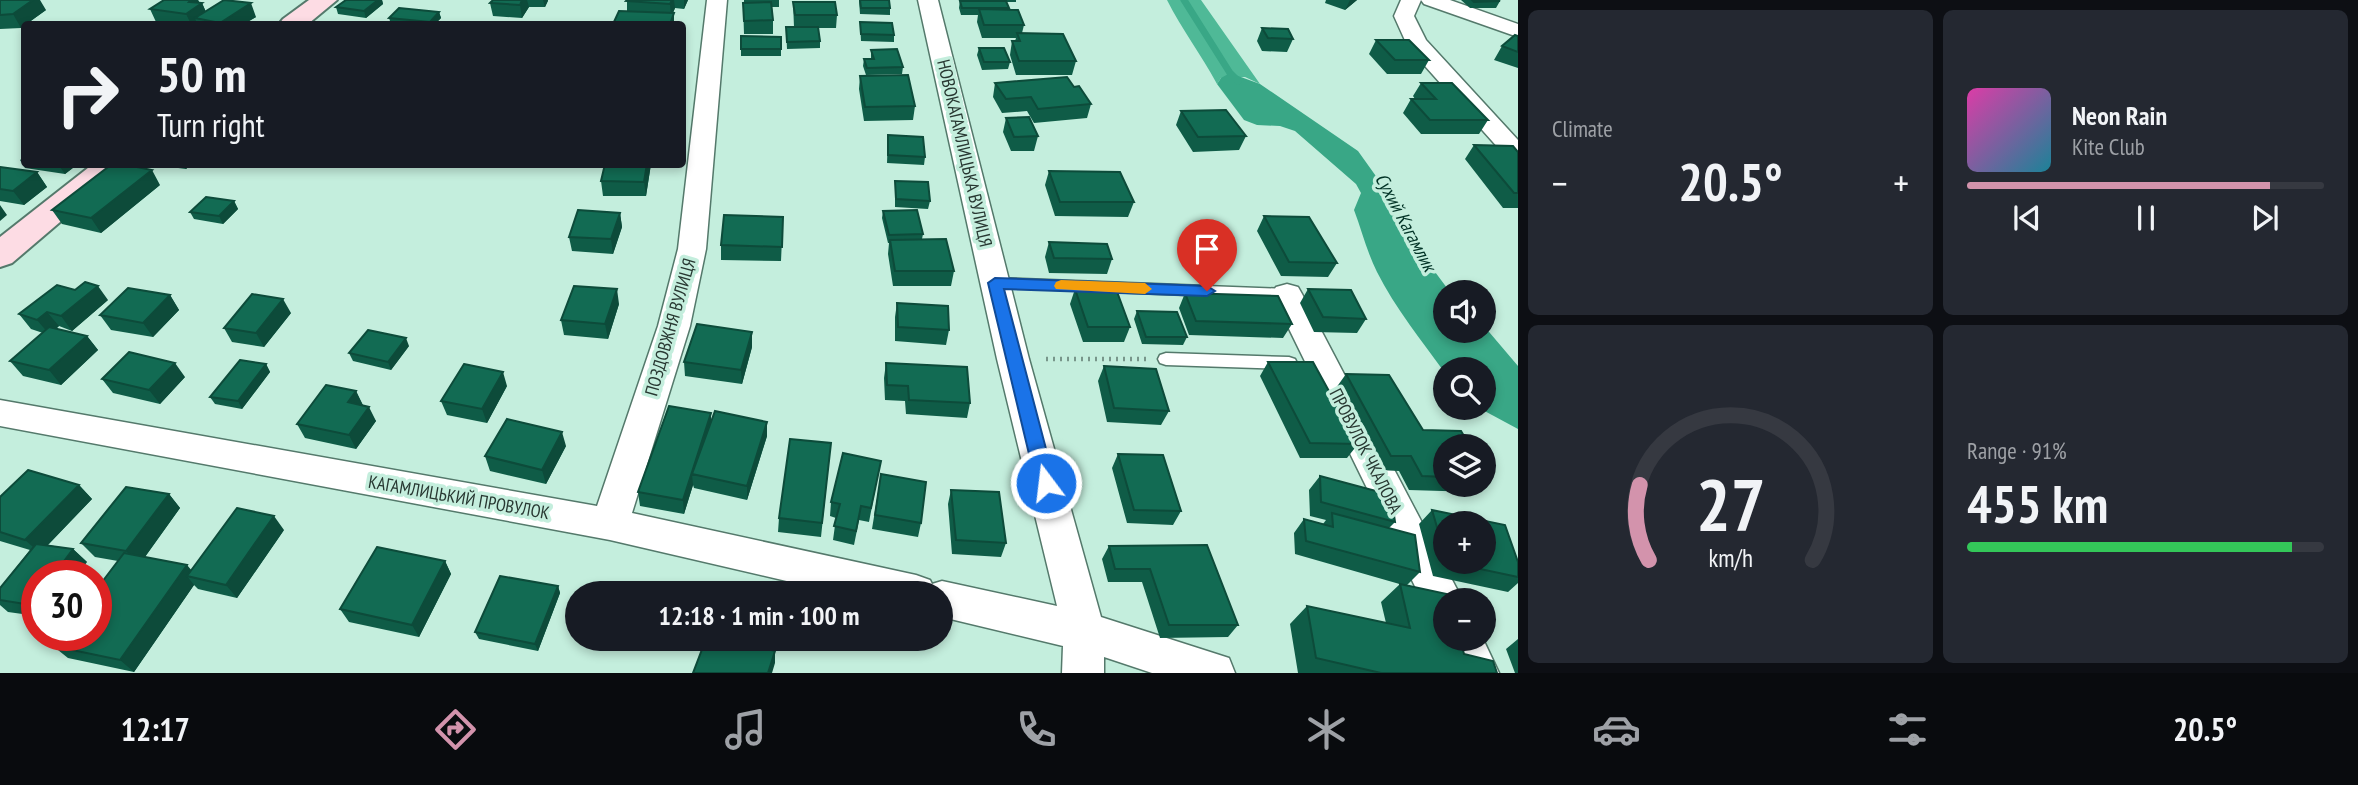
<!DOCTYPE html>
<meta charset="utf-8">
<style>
body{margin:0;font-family:"PT Sans Narrow",sans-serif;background:#242831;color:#f1f3f6;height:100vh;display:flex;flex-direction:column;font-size:26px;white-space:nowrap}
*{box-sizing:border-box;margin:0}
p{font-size:23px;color:#9ea1a6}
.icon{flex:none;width:38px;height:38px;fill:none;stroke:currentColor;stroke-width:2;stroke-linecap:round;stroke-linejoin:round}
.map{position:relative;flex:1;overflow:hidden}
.sheet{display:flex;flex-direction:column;gap:10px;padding:10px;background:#0d0f14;width:840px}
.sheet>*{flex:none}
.banner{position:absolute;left:21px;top:21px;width:665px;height:147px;border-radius:7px;box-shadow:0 4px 10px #0003;background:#171b24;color:#f1f3f6;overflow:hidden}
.buttons{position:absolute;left:1433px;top:280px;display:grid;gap:14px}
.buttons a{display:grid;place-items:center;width:63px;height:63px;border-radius:50%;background:#171b24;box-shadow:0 4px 10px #0003;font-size:35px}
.speed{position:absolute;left:21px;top:560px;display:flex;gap:14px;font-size:35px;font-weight:700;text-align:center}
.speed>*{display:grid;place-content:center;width:91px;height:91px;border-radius:50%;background:#171b24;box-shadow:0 4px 10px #0003;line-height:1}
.speed .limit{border:10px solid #d22;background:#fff;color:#111}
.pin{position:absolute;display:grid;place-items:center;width:60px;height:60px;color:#fff;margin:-72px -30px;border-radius:50% 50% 50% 0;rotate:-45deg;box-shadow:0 0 7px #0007}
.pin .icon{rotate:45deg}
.me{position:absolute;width:77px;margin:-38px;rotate:345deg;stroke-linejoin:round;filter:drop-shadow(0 0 5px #0008)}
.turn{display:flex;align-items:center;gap:24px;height:147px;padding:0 21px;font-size:32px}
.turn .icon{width:91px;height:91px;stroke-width:2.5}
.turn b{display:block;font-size:49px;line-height:60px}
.big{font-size:52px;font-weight:700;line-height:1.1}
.sheet .tile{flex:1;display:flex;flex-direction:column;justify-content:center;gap:10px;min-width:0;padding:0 24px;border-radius:10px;background:#242831}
.sheet .dial{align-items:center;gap:0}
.dial svg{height:182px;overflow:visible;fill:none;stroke:#363941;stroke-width:7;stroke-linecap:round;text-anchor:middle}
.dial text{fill:#f1f3f6;stroke:none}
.song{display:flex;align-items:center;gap:21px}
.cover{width:84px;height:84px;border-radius:10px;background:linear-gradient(135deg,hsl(320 70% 55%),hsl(190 70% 35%))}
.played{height:7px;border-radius:4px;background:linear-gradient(90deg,#d393ac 85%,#363941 85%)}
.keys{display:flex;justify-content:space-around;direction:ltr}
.heat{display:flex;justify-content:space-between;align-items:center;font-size:38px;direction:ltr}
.charge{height:10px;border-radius:5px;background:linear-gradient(90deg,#34c759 91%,#363941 0)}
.sheet .tiles{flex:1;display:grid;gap:10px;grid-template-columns:repeat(2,1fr)}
.trip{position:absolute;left:565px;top:581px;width:388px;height:70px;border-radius:35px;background:#171b24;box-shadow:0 4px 10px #0003;font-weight:700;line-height:70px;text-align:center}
.tab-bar{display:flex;height:112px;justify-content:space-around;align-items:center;background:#090b0e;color:#9ea1a6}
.tab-bar .icon{width:49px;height:49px}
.tab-bar .active{color:#d393ac}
.tab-bar b{font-size:32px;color:#f1f3f6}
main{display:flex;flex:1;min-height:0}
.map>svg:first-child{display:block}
.forest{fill:#4fb997}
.water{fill:#39a786}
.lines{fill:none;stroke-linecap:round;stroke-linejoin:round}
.stream{stroke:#39a786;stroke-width:7}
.lane-casing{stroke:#54796b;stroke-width:3}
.street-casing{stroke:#54796b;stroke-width:3}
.secondary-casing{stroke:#54796b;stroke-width:4}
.path{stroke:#78968a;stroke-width:4.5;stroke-dasharray:2 5;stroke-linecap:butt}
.lane{fill:#fff;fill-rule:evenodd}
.street{fill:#fff;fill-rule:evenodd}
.secondary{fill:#fddce4;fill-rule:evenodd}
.wall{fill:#0f5c47;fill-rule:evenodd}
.shaded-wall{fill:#0d4b3a}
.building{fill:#126b53;stroke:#0d4b3a;stroke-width:2}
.route{fill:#1a73e8;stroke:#114b97;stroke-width:2}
.slow{fill:#f59e0b}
.labels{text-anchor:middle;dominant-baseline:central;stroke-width:7;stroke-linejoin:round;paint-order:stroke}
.street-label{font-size:18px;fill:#283832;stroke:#c4eedd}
.water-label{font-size:19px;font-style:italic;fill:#003225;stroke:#c4eedd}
</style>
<main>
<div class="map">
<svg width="1518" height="673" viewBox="0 0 1518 673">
<rect width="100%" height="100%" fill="#c4eedd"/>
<path class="forest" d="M1167,0h34l59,84 -15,-7 -24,1 -4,6c-16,-30 -35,-54 -50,-84z"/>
<path class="water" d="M1230,73l30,11 98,67 40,56 11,30 41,55h-4v39h38v-5l34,40v63l-39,-21h5v-39h-38l-1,4c-23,-32 -50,-65 -68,-101 -10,-20 -15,-41 -23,-62l7,-17 -5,-9 -61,-53 -15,-5 -23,-1 -13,-5 -27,-36 4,-6z"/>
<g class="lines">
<path class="stream" d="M1184,0l46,73 8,8"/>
<g class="lane-casing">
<path id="lane" d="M995,278l292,11 8,5 -8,5 -297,-12 -2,-4z
M1166,353l123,4 6,2 2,4 -2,4 -6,2 -123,-4 -6,-2 -2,-4 2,-4z"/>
</g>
<g class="street-casing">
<path id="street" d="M707,0h20l-21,249 -16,77 -58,187 284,62 14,5 2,4 10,-3 115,25 -60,-247 -79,-359h20l91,359 72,258 128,41 6,15h-83l-48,-16v16h-42l1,-27 -121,-29v-24h-104l-228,-53 -610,-114v-26l597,106 61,-180 20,-77z
M1401,0h49l68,24v13l-94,-33 -3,-4 -7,16 12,24 92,100v23l-9,-3 -101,-113 -14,-31z
M1287,284l11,3 4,7 158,301 3,5h-17v27l-14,-6 -160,-327 4,-7z
M1446,627v12h37l16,34h-43l-16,-34z"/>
</g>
<g class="secondary-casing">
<path id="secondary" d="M309,0h28l-29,24h-29l4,-5z
M93,164h35l-116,99 -12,4v-30z"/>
</g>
<path class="path" d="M1046,359h100"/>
<use href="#lane" class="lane"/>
<use href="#street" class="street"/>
<use href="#secondary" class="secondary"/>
</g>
<path class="wall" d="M0,0l46,10 -25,18 -21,1z
M164,0h34l2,3h2l4,9 50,5 -12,7h-72l-16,-2 -6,-13z
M346,0h36l1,4 -17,14 -28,-4 -2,-7z
M493,0h55v1l-3,6h-16l-7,11 -29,-2 -3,-13z
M627,0h61l-4,9 -9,-1 -2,5 -46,-2z
M744,0h35v7h-7l1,13v14h-29l-1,-31h1z
M859,0l31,8v7l-30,-1z
M960,0h56v2h-10l2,8 16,15 -2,8 54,28 -4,14h-56l-6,-20 2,-14h3l1,-3h-34l-5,-16 1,-7h-17l-2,-7z
M1326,0h31l-12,10 -20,-7z
M1461,0h37l2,1 -4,7h-26z
M793,2l44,13 -1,13h-18l2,13v7l-33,1 -1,-22h8z
M439,12l2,6 -6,6h-44l-2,-6z
M860,22l34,13v7l-33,-1z
M1262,28l31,11 -6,13 -25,-1 -5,-10z
M1518,36v32l-24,-8 8,-14z
M781,37v19h-40v-7z
M1376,40l53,20 -8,14h-34l-18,-20z
M979,48l31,14 -2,7 -26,1 -5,-15z
M871,50l32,17 -1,7 -36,1 -3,-9 1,-7h7z
M860,76l55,30 -2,14 -49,1 -5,-32z
M995,83l79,4 17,17 -4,14 -53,5 -7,-12 -25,2 -9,-16z
M1421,83l67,37 -9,14h-58l-18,-21 8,-14h4l-2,-3z
M1181,111l65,25 -7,14 -46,2 -17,-27z
M1006,118l32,18 -4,15h-23l-8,-19z
M888,135l37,22 -1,8 -37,-2z
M1474,145l44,7v56h-15l-38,-49z
M24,157v7h54l-13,10 -40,-6 -5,-8z
M147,164h44l-5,5z
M605,164h46l-5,32h-43l-2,-15z
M0,167l37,5 10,15 -23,18 -24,-4z
M1049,171l85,31 -6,15 -73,-1 -10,-31z
M895,181l35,20 -2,8 -33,-2z
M160,185l-59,48 -39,-9 -10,-14z
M234,201l4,8 -15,15 -29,-5 -4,-7z
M883,211l40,23 -1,5 32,32 -3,15h-58l-5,-32 1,-11h-1l-6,-25z
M620,213l2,14 -9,27 -41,-3 -3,-14z
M1264,216l73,47 -9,14 -47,-1 -24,-45z
M783,217l-2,44 -60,-1v-15z
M1049,242l63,17 -5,15 -58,-1 -4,-16z
M1075,289l55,38 -6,15h-41l-13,-38z
M1308,289l58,30 -9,14 -43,-1 -14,-29z
M1185,293l107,31 -9,14 -94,-3 -10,-27z
M170,295l9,15 -26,27 -42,-7 -11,-15z
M108,300l-36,31 -13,-5 -3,3 31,7 11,14 -37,35 -38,-9 -13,-15 33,-28 -12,-4 -12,-15z
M897,303l52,27 -3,15 -51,-4v-24z
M619,304l-11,35 -44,-4 -3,-15z
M1137,311l50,26 -4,8 -41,-1 -8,-25z
M291,313l-27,34 -32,-5 -8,-14z
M409,346l-18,24 -38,-9 -4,-8z
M752,347l-10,37 -57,-8 -1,-14z
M1268,362l90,82 -11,14h-47l-40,-82z
M886,363l84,40 -3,15 -61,-4 -1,-13 -20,-1 -1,-22z
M266,364l4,8 -28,37 -27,-5 -5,-7z
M1104,366l65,45 -8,14 -54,-3 -9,-41z
M1346,374l100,72v39h37l-7,7 -67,-2 -10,-19 -20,-1 -43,-82z
M185,377l-25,27 -47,-11 -11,-14z
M507,386l-20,37 -40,-8 -6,-14z
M356,391l7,14 13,16 -20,28 -51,-11 -8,-14z
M767,422v14l-20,64 -53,-12 -1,-3 -9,29 -44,-8 -2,-14 73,-69z
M831,443l-10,94 -43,-5 1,-14z
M566,446l-20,38 -56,-13 -5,-15z
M1118,454l63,57 -8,14 -46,-2 -15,-55z
M1484,468l6,10 -6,6z
M881,474l40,49 -3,14 -46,-8z
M878,475l-9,47 -10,-2 -5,25 -21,-5 3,-22 -6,-2 1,-14z
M1320,476l75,46 -6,6 31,44 -13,13 57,69 33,19h-199l-8,-49 17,-18 79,17 -5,-21 19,-18 3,1 -108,-31 -1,-21 10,-14 19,5 3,-4 -16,-4 -1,-26z
M79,485l13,14 -44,46 25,4 14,13 -50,14v40l-29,-4 -8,-7v-17l30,-38 -30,-9v-44z
M951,490l55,53 -5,14 -49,-3 -4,-50z
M169,494l11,14 -35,49 46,13 93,-40 -47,68 -39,-9 -4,-4 -60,87 -66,-14 -15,-12 65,-85 -23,-4 -14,-14z
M1432,510l86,52v21l-10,9 -75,-16 -14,-52zM1446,523l38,39h-38z
M1207,545l31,80 -10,12 -68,1 -18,-56h-34l-6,-23 7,-13z
M445,561l6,13 -32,63 -70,-15 -9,-13z
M558,586l2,7 -22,58 -59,-12 -4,-7z
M1518,639v34h-3l-9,-24z"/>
<path class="shaded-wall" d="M33,0h7l6,10 -25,18 -8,-14z
M191,0h7l2,5 2,-2 6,14 -13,1 2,6h-6l-5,-10 3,-12z
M378,0h4l1,4 -17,14 -2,-7z
M522,0h5l2,7 -7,11 -2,-13z
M543,0h5l-3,7z
M672,0h2l1,8 -4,9 -1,-13z
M684,0h4l-4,9z
M1350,0h7l-12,10z
M251,3l5,14 -12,7h-23l-1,-1z
M439,12l2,6 -6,6h-4l-1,-2z
M674,13v11h-4z
M64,164h14l-13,10 -5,-7z
M183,164h8l-5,5z
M647,164h4l-5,32 -2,-14z
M152,170l8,15 -59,48 -10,-15z
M37,172l10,15 -23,18 -11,-14z
M234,201l4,8 -15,15 -4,-8z
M0,205l7,10 -7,6z
M620,213l2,14 -9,27 -2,-15z
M98,286l10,14 -36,31 -11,-15z
M617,289l2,15 -11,35 -3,-15z
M170,295l9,15 -26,27 -10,-14z
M283,299l8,14 -27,34 -8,-14z
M47,312l12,14 -10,8 -12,-14z
M752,332v15l-10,37 -1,-14z
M87,336l11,14 -37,35 -12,-15z
M406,338l3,8 -18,24 -3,-8z
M175,363l10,14 -25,27 -11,-14z
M266,364l4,8 -28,37 -4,-8z
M503,372l4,14 -20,37 -5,-14z
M356,391l7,15 -15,-4z
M369,407l7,14 -20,28 -7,-14z
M711,413v15l-19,46 1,11 -9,29 -1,-14z
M767,422v14l-20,64v-14z
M562,432l4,14 -20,38 -4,-14z
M79,485l13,14 -52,54 -15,-13z
M169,494l11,14 -41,57 -13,-14z
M274,516l10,14 -47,68 -11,-13z
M73,549l14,13 -10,14h-24z
M445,561l6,13 -32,63 -7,-12z
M187,565l11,13 -11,-2 7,9 -60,87 -14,-12z
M558,586l2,7 -22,58 -3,-7z
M37,598v11l-6,-4z
M775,651v12l-3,10h-4z"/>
<path class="building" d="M0,0h33l-20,14 -13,1z
M164,0h27l-2,2 13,1 -16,11 -36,-5z
M224,0l27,3 -31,20 -25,-5z
M346,0h32l-14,11 -28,-4z
M493,0h29l-2,5 -30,-2z
M627,0h45l-2,4 -44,-3z
M860,0h29l1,8h-29z
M1472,0h26l2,1 -26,1z
M960,1h46l3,7h-47z
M771,2l2,18 -29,1 -1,-18z
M793,2h42l2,13h-42z
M399,8l40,4 -9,10 -41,-4z
M979,9l39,1 6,15h-40z
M619,11l55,2 -4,11h-57z
M860,22l32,1 2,12 -33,-1z
M786,27h32l2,14 -33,1z
M1262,28l26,1 5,10 -25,-1z
M1017,33l46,1 13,27h-57l-7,-20h8z
M1515,35l3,1v16l-16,-6z
M741,36l40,1v12h-40z
M1376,40h33l20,20h-34z
M979,48h25l6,14h-26z
M897,49l6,18 -36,1 -3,-9h10l-3,-9z
M908,75l7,31 -50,1 -5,-31z
M1067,77l7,10 5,-1 12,18 -53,5 -7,-12 -25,2 -11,-16z
M1421,83h31l36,37h-58l-19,-21h25z
M1226,110l20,26 -48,1 -17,-26z
M1029,117l9,19 -24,1 -8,-19z
M888,135l35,2 2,20 -37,-2z
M1474,145l39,1 5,6v41h-4z
M46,164h18l-4,3z
M112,164h10l30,6 -61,48 -39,-8z
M605,164h42l-3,18 -43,-1z
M0,167l37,5 -24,19 -13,-2z
M1049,171l71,1 14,30h-74z
M895,181l33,1 2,19 -34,-2z
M206,197l28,4 -15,15 -29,-4z
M578,210l42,3 -9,26 -42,-2z
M917,210l6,24 -34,1 -6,-24z
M724,215l59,2 -1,30 -61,-2z
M1264,216l45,1 28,46 -48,-1z
M946,239l8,32h-59l-5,-31z
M1049,242l58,2 5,15 -58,-1z
M85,282l13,4 -37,30 -14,-4 -10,8 -18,-6 38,-29 18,5z
M574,286l43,3 -12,35 -44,-4z
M128,288l42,7 -27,28 -43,-8z
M1075,289h41l14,38h-42z
M1308,289l43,1 15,29 -43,-2z
M1185,293l93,3 14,28 -96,-3z
M252,294l31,5 -27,34 -32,-5z
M897,303l51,3 1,24 -51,-3z
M1137,311l40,1 10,25h-41z
M697,324l55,8 -11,38 -57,-8z
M49,327l38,9 -38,34 -39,-9z
M368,330l38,8 -18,24 -39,-9z
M129,352l46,11 -26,27 -47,-11z
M240,360l26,4 -28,37 -28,-4z
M1268,362h45l45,82 -48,-1z
M886,363l81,4 3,36 -61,-3 -1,-14 -21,-1z
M464,364l39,8 -21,37 -41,-8z
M1104,366l52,3 13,42 -55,-3z
M1346,374l43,1 34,55 38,1 9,15h-24v31l-24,-1 -11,-20h-20z
M326,385l30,6 -8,11 21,5 -20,28 -52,-11z
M669,406l42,7 -28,87 -45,-8z
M715,411l52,11 -20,64 -55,-12z
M507,419l55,13 -20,38 -57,-14z
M790,439l41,4 -9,80 -43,-5z
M843,453l38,8 -10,47 -10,-2 -5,25 -22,-5 6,-22 -9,-2z
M1118,454l45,1 18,56 -47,-1z
M1484,468l6,10h-6z
M28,470l51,15 -54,55 -25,-8v-35z
M881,474l45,8 -5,41 -46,-8z
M1320,476l71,19 4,27 -74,-20z
M126,487l43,7 -43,57 -45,-8z
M951,490l48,2 7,51 -50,-3z
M237,508l37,8 -48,69 -39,-9z
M1432,510l73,15 13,37v15l-71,-15h37v-39h-38v35z
M1332,513l83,22 5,37 -114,-31 -2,-22 29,8z
M36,544l37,5 -20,27h-16v22l-6,7 -31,-5v-12z
M1207,545l31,80h-69l-19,-56h-35l-6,-23z
M377,547l68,14 -33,64 -72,-16z
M124,553l63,12 -67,95 -67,-14 8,-11h35v-45z
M500,576l58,10 -23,58 -60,-12z
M1400,584l47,10 2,6h-3v39h14l4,15 29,7 4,12h-116l-65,-15 -9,-52 103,22z
M706,639h25l44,12 -7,22h-75z"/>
<path class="route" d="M995,278l212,8 8,5 -8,5 -203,-7 51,194 -3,5 -6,2 -7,-2 -3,-5 -48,-200z"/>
<path class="slow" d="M1061,280l84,3 7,6 -7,5 -89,-5 -2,-3 2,-4z"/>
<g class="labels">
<g class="street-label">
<text transform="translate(965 153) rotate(77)">НОВОКАГАМЛИЦЬКА ВУЛИЦЯ</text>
<text transform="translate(670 327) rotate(-74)">ПОЗДОВЖНЯ ВУЛИЦЯ</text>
<text transform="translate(1366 451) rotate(63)">ПРОВУЛОК ЧКАЛОВА</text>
<text transform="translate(459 497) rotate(10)">КАГАМЛИЦЬКИЙ ПРОВУЛОК</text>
</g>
<g class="water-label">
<text transform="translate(1406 222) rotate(62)">Сухий Кагамлик</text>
</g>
</g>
</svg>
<div class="buttons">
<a><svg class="icon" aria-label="sound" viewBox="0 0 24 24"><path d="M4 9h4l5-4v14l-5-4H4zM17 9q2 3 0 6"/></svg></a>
<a><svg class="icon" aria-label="search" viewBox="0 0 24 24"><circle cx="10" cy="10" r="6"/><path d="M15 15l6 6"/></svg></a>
<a><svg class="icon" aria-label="layers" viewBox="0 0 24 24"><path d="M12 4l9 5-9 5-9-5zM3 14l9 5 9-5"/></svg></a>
<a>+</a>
<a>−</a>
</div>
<div class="speed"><div class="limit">30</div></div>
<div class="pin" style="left:1207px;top:291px;background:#d93025"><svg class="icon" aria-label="arrive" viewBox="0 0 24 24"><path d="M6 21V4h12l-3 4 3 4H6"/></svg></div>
<svg class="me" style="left:1046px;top:483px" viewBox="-20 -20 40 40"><circle r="17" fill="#1a73e8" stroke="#fff" stroke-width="3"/><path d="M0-11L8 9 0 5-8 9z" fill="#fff"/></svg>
<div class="trip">12:18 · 1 min · 100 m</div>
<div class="banner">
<div class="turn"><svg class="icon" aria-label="right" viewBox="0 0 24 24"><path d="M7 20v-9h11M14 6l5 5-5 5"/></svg><div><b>50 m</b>Turn right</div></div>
</div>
</div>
<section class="sheet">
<div class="tiles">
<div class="tile"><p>Climate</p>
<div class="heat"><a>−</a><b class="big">20.5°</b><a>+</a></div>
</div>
<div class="tile">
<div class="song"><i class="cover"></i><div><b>Neon Rain</b><p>Kite Club</p></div></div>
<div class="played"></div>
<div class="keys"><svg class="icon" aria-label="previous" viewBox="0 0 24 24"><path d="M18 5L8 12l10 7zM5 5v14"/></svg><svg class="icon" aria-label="pause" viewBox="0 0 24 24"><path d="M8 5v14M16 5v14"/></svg><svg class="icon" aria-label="next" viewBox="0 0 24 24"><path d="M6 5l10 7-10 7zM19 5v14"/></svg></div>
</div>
<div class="tile dial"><svg viewBox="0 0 100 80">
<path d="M14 69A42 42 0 1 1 86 69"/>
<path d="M14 69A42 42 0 0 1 10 36" stroke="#d393ac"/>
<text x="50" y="56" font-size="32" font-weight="700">27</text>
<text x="50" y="72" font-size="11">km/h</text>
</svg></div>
<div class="tile"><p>Range · 91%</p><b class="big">455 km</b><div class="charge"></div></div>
</div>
</section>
</main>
<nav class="tab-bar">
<b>12:17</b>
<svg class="icon active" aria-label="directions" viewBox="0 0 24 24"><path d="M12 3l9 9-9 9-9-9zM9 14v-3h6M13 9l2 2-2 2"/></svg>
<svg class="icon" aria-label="music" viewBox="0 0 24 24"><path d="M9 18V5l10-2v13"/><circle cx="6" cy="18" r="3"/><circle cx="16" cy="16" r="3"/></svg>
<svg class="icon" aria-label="phone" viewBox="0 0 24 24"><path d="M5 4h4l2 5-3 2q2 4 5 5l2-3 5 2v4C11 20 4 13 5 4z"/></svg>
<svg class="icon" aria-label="climate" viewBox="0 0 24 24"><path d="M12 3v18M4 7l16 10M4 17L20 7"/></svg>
<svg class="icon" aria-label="car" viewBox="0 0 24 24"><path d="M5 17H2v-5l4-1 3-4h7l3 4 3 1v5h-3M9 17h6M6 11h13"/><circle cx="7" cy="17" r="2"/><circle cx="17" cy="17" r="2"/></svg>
<svg class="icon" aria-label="filters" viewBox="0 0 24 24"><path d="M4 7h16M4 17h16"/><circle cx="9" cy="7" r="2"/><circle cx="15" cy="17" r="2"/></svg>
<b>20.5°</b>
</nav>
